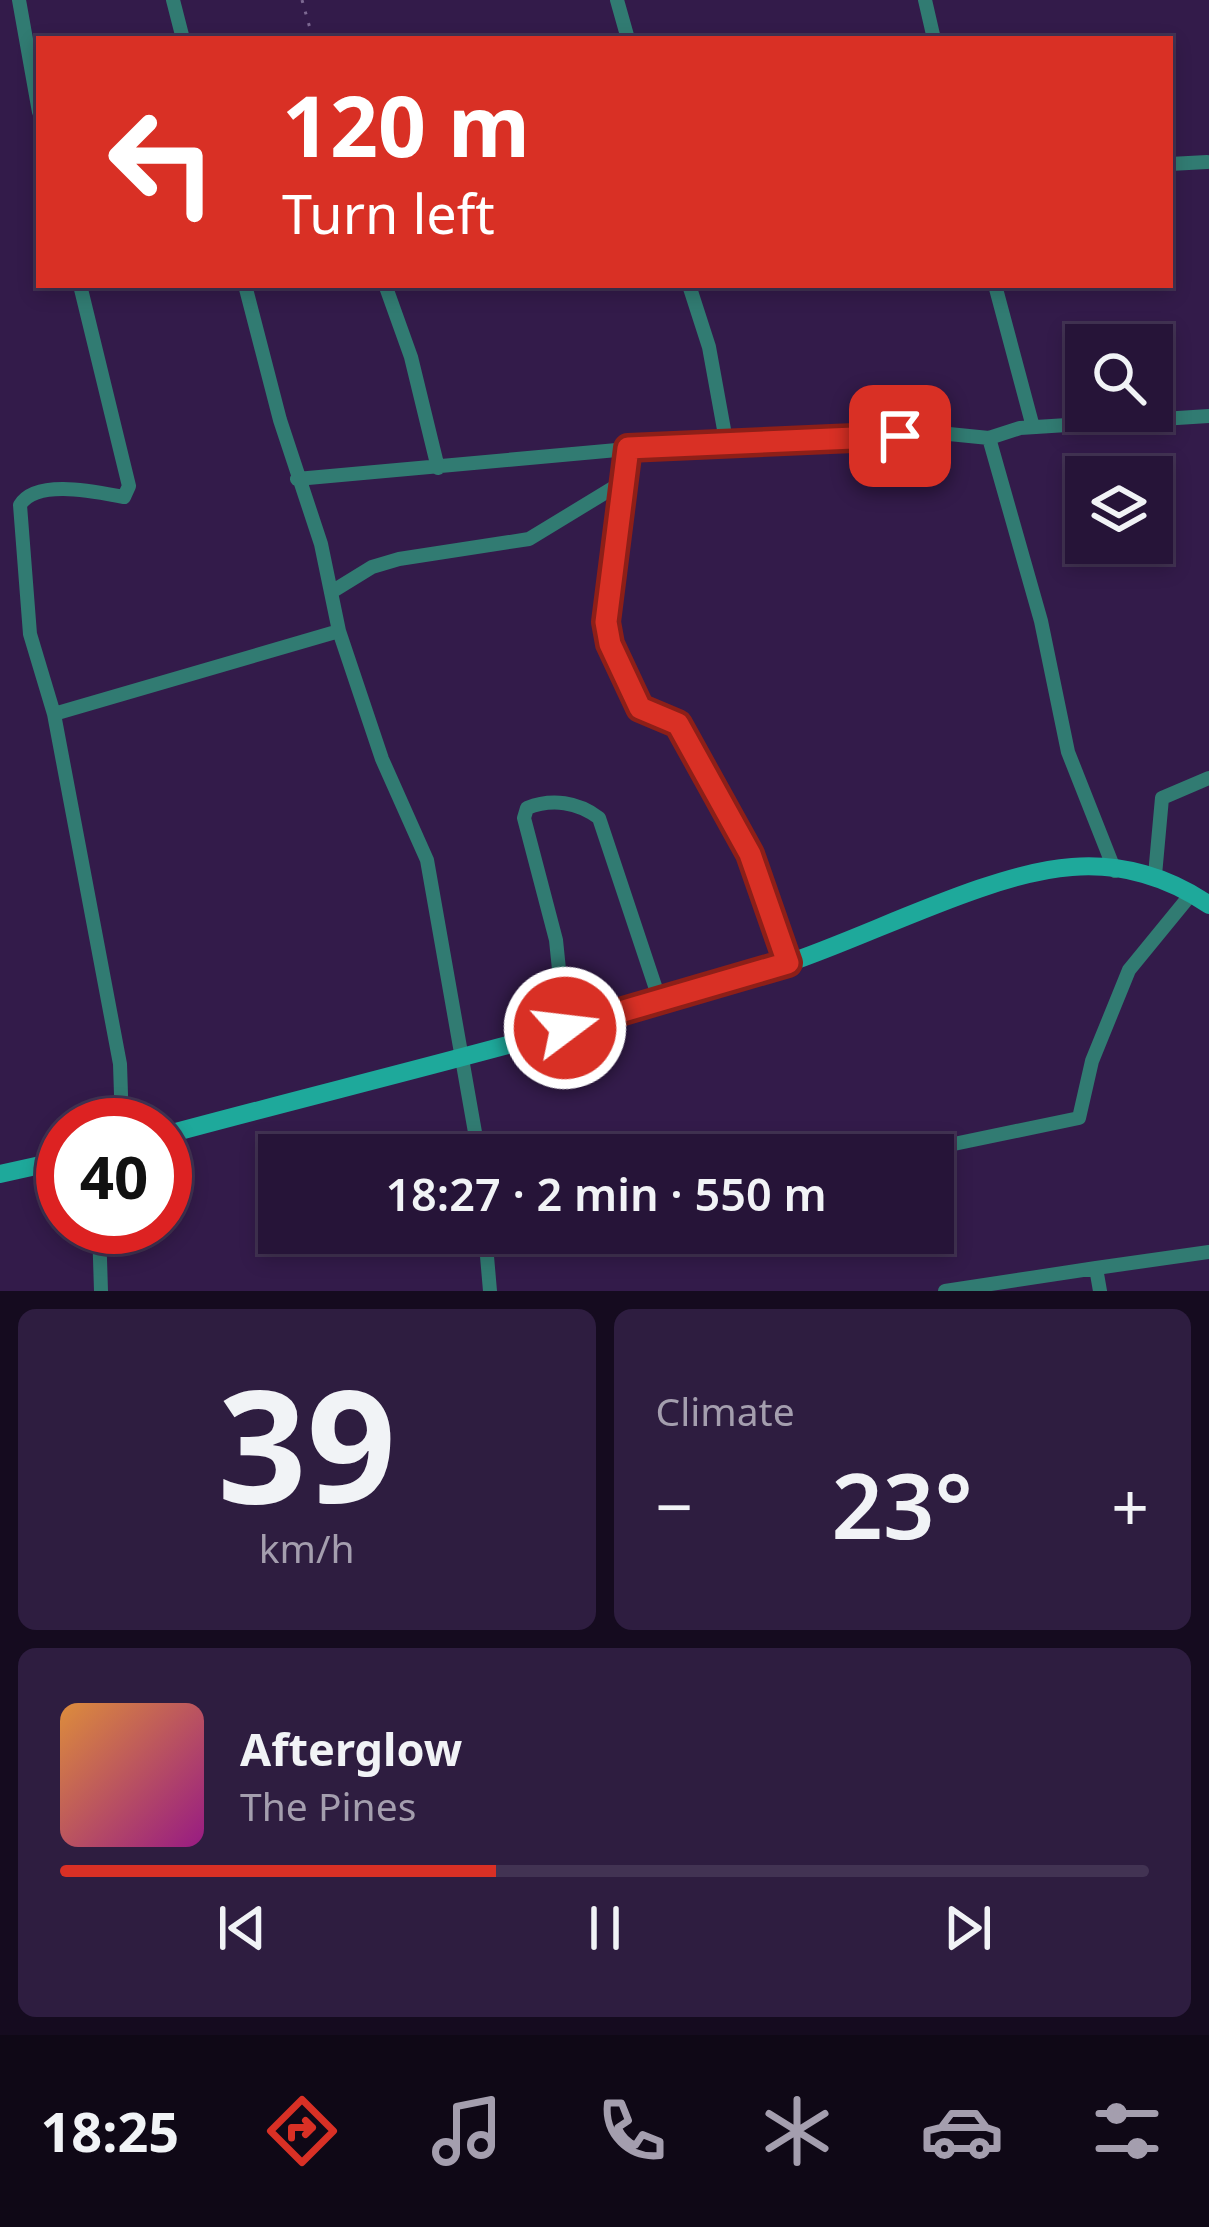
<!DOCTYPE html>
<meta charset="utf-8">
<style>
body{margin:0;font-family:"Noto Sans",sans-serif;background:#2e1d40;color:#f1f3f6;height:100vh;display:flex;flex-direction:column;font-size:45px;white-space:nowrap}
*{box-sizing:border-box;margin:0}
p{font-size:39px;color:#a49eae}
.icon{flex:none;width:66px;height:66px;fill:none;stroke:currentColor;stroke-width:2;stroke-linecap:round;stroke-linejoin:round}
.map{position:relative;height:1291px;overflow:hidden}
.panel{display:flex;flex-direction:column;gap:18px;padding:18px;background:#150b1f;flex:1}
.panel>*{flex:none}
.hud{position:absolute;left:36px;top:36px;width:1137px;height:252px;border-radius:0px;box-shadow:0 6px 18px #0003,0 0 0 3px #423353;background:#d93025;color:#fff;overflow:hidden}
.tools{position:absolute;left:1065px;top:324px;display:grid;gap:24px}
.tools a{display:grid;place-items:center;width:108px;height:108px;border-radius:0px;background:#261438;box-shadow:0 6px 18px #0003,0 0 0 3px #423353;font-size:60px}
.speed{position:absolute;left:36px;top:1098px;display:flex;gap:24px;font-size:60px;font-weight:700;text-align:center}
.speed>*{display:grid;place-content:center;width:156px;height:156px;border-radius:50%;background:#261438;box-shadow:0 6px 18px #0003,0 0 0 3px #423353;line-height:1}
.speed .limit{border:18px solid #d22;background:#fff;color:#111}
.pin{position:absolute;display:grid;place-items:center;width:102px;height:102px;color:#fff;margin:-51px;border-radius:24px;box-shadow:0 6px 18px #0006}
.me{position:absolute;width:132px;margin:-66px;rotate:75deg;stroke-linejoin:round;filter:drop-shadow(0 0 9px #0008)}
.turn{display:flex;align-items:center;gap:42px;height:252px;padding:0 48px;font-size:54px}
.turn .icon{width:156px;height:156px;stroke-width:2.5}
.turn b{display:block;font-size:84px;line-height:102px}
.big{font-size:90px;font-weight:600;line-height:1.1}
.panel .tile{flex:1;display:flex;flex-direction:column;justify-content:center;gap:18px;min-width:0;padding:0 42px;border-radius:18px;background:#2e1d40}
.panel .dial{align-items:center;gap:0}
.dial b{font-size:156px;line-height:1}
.song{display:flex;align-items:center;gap:36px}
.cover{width:144px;height:144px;border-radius:18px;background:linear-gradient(135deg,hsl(30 70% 55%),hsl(310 70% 35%))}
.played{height:12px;border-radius:6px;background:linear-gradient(90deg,#d93025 40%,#423353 40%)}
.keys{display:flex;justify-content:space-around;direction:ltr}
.heat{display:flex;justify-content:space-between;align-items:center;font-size:66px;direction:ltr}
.panel .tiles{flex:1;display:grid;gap:18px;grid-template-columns:1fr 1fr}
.tile:last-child{grid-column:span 2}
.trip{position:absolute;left:258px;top:1134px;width:696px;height:120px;border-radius:0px;background:#261438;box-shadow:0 6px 18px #0003,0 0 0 3px #423353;font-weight:600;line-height:120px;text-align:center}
.tabs{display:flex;height:192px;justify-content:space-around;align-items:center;background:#0f0816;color:#a49eae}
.tabs .icon{width:84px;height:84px}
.tabs .active{color:#d93025}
.tabs b{font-size:54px;color:#f1f3f6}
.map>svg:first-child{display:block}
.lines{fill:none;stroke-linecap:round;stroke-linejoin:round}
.path{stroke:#7d6992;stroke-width:3;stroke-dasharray:3 9;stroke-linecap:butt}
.street{stroke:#317b72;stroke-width:14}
.secondary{stroke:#1ea99b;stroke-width:18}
.route-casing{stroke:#8d1f18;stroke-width:30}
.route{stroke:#d93025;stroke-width:21}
</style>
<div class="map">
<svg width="1209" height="1291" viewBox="0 0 1209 1291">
<rect width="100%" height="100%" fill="#331b4a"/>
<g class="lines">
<path class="path" d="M302,0l11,39"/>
<path class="street" d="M19,0l20,112
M173,0l10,39
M617,0l11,39
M925,0l9,39
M1170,164l37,-2
M80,285l49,201 -5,11c-27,-5 -88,-19 -104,8l10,129 24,80 66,350 2,61
M245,285l35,135 41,124 18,87 43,128 45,101 52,295
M689,285l20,62 18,99
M995,285l38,142
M387,290l24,67 27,111
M989,438l52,183 27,131 47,119
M628,449l-22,172 4,23 30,64 38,16 72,130 38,109
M297,479l331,-30 311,-16 50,5 31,-10 189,-12
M333,591l39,-24 27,-8 130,-20 97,-59
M54,714l285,-83
M1155,875l7,-77 47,-20
M565,1028l-9,-88 -32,-122 3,-10c25,-10 51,-6 72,10l61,183
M901,1155l178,-37 13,-57 37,-91 63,-77
M99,1227l2,64
M485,1233l5,58
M1096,1268l113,-16
M945,1291l151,-23 4,23"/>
<path class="secondary" d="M165,1135c208,-56 418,-105 623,-172 81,-27 204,-91 284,-96 49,-4 97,10 137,38
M0,1174l63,-14"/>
</g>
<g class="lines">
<g class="route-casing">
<path id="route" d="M565,1028l223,-65 -38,-109 -72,-130 -38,-16 -30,-64 -4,-22 22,-174 272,-12"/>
</g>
<use href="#route" class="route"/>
</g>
</svg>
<div class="tools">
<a><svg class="icon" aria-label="search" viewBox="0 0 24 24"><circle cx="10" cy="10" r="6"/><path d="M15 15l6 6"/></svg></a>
<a><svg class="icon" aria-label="layers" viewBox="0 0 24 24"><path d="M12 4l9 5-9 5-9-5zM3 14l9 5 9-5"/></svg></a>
</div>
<div class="speed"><div class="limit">40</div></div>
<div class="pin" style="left:900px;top:436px;background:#d93025"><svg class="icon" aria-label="arrive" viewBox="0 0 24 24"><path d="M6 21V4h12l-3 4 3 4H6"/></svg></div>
<svg class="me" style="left:565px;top:1028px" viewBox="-20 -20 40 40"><circle r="17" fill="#d93025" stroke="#fff" stroke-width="3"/><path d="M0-11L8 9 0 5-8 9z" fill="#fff"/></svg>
<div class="trip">18:27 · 2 min · 550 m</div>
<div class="hud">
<div class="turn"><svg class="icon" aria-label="left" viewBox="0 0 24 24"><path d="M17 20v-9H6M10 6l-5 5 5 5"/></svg><div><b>120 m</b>Turn left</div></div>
</div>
</div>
<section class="panel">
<div class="tiles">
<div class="tile dial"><b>39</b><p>km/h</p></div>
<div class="tile"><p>Climate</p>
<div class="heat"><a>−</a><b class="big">23°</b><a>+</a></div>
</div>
<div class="tile">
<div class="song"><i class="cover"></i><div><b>Afterglow</b><p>The Pines</p></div></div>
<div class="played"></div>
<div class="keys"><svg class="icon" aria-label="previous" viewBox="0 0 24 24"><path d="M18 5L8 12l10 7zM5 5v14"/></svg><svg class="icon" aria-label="pause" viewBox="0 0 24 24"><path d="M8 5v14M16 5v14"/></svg><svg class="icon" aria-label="next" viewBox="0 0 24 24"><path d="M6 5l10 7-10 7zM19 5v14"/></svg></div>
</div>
</div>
</section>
<nav class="tabs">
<b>18:25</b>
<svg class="icon active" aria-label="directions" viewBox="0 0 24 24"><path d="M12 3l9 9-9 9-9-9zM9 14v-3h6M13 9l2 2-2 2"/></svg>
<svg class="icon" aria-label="music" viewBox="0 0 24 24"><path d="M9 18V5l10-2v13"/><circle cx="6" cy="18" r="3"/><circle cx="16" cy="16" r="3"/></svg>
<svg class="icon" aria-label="phone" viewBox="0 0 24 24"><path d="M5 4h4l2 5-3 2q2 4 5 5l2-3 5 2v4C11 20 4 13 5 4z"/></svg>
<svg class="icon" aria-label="climate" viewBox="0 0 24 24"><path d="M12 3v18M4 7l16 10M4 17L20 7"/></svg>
<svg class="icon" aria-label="car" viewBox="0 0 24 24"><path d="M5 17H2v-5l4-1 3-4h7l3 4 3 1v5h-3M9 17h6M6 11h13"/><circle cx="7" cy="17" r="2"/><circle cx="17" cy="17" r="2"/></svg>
<svg class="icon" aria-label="filters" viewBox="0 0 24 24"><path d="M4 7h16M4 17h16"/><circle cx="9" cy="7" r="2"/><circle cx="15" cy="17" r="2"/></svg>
</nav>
